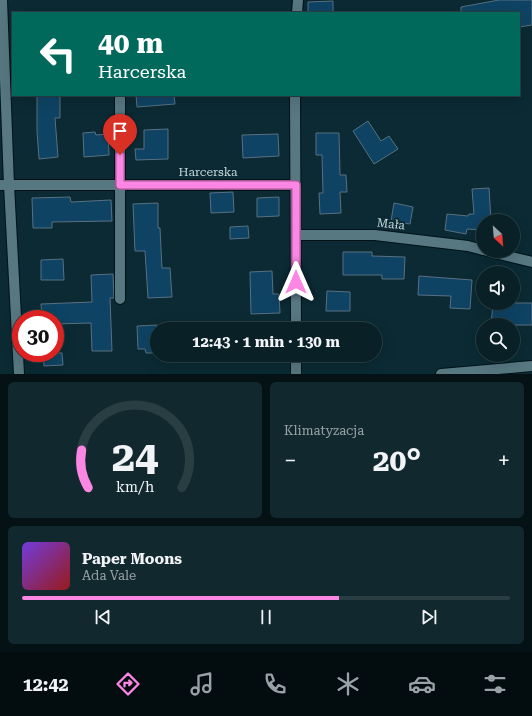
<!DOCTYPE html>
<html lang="pl">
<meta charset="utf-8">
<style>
body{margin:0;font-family:"Roboto Serif",serif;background:#11282e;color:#f1f3f6;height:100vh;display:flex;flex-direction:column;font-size:15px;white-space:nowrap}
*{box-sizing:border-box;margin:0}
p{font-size:13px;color:#98a3a7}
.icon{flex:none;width:22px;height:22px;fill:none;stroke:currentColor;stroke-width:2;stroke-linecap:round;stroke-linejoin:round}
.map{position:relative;height:374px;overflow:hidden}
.drawer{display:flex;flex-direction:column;gap:8px;padding:8px;background:#041215;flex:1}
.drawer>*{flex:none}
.hud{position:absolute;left:12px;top:12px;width:508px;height:84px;border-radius:0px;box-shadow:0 4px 16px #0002,0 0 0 1px #293e43;background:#00695c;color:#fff;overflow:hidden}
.needle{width:26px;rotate:154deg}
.buttons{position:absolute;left:476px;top:214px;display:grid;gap:8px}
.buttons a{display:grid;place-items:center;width:44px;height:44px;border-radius:50%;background:#082026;box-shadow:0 4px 16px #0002,0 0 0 1px #293e43;font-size:20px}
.speed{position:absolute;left:12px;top:310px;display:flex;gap:8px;font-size:20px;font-weight:700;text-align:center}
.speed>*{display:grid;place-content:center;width:52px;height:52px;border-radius:50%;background:#082026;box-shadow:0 4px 16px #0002,0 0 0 1px #293e43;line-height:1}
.speed .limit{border:6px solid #d22;background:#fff;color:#111}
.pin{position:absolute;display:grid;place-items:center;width:34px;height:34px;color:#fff;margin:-41px -17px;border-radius:50% 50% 50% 0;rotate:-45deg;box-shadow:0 0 4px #0007}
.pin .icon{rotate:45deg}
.me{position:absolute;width:44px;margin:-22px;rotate:0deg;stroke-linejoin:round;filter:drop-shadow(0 0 3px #0008)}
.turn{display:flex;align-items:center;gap:14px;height:84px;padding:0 20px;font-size:18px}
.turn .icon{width:52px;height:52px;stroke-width:2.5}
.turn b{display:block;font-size:28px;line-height:34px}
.big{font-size:30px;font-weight:700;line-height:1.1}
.drawer .card{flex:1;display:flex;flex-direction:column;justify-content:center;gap:6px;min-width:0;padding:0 14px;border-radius:6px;background:#11282e}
.drawer .dial{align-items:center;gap:0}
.dial svg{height:104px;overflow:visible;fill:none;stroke:#293e43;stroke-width:7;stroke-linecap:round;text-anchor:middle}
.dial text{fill:#f1f3f6;stroke:none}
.song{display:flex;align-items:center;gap:12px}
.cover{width:48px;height:48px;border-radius:6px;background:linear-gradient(135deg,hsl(260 70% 55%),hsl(0 70% 35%))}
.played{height:4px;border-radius:2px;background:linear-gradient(90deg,#fc86e3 65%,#293e43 65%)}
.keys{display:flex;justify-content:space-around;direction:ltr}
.heat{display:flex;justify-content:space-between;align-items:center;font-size:22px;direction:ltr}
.drawer .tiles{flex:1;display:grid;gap:8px;grid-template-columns:1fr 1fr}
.card:last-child{grid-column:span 2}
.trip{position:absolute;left:150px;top:322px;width:232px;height:40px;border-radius:20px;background:#082026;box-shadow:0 4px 16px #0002,0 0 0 1px #293e43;font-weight:700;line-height:40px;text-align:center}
.tab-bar{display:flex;height:64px;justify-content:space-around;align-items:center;background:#030d0f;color:#98a3a7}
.tab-bar .icon{width:28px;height:28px}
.tab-bar .active{color:#fc86e3}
.tab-bar b{font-size:18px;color:#f1f3f6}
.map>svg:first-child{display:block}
.building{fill:#0f4363;stroke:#587082}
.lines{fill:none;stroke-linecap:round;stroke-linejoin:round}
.street-casing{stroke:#001218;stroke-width:12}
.street{stroke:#577781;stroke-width:10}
.route-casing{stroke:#a45794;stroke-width:10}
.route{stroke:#fc86e3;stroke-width:7}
.labels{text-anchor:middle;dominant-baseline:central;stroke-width:4;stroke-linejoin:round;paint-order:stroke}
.street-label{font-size:12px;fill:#c7d8dd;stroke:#0b2a33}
</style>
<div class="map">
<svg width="532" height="374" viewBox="0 0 532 374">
<rect width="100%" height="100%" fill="#0b2a33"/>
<path class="building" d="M499,0h33v25l-13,2v-14h-58v-6z
M333,1v12h-25v-11z
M136,95h38l1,9 -38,3z
M37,96h23v22h-5l3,39 -19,2 -2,-28z
M368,121l13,20 8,-5 9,13 -24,15 -21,-33z
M168,129v30l-32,1 -1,-11h9v-19z
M95,132l1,3 12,-1 1,21 -25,2 -1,-24z
M316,133h23l1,42h6l1,17h-7l1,21 -21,1 -1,-21h4l-1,-38h-6z
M278,134l1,22 -36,2 -1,-23z
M489,188l2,33h-8v9l-16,-1 -1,5 -21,-4 2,-16 21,2 1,-2h5l-2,-25z
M233,192l1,20 -23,1 -1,-20z
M70,197l1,5 40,-2 1,21 -60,1v6h-19l-1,-30z
M279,197v19l-22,1v-19z
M158,203v25h2l2,40h8l2,29 -24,1 -3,-47h-10l-2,-47z
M394,203l19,4 -3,17 -19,-3z
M248,226l1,12 -19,1v-12z
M343,252h29v4l33,1 -1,22h-22v-4h-39z
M63,259l1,21h-23v-20z
M272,271l1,23h6l1,19 -29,1 -1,-42z
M113,274l1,24h-4l2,53h-20l-1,-28 -36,1v-5h-13l-1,-15 51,-2 -1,-27z
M419,276l53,4 -2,29 -20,-1 1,-12 -33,-1z
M327,291l23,1v19h-24z
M493,303h39v22h-41z
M157,325v28h-11l-1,-4h-7l-1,-23z
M43,353h19l1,12 -19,1z"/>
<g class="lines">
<g class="street-casing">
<path id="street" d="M2,0l7,185 10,189
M297,13l1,-13
M120,95v204
M295,95l1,234
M0,185h296
M296,235h79l93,11 15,4
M487,251l45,11
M296,355v19
M441,374l91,-8"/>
</g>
<use href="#street" class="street"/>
</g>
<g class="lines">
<g class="route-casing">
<path id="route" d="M120,155v30h176v97"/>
</g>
<use href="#route" class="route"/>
</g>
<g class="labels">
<g class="street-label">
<text x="208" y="172">Harcerska</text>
<text transform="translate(391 224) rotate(6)">Mała</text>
</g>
</g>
</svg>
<div class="buttons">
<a><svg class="needle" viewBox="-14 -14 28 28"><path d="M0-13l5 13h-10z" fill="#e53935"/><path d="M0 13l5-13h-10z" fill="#98a3a7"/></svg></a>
<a><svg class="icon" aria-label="sound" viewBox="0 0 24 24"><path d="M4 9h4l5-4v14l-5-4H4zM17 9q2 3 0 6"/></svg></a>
<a><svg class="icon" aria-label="search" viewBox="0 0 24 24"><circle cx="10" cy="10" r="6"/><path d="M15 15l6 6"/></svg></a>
</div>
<div class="speed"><div class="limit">30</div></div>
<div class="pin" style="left:120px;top:155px;background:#d93025"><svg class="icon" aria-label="arrive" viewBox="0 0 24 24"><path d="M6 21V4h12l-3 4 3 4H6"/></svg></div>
<svg class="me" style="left:296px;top:282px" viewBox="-20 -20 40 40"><path d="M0-17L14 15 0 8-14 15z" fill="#fc86e3" stroke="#fff" stroke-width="4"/></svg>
<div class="trip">12:43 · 1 min · 130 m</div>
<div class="hud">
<div class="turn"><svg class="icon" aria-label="left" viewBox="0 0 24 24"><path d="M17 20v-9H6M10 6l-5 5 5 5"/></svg><div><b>40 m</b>Harcerska</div></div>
</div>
</div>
<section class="drawer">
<div class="tiles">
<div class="card dial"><svg viewBox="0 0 100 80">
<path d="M14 69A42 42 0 1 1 86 69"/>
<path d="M14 69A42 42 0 0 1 9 40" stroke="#fc86e3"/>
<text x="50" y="56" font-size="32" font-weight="700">24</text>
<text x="50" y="72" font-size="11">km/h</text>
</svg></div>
<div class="card"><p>Klimatyzacja</p>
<div class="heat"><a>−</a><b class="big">20°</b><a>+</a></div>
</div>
<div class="card">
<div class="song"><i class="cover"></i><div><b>Paper Moons</b><p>Ada Vale</p></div></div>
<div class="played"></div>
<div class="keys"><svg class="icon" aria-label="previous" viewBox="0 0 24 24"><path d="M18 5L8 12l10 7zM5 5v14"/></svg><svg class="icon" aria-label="pause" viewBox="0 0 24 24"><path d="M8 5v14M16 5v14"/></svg><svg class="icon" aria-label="next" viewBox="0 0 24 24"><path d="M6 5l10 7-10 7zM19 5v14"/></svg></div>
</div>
</div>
</section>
<nav class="tab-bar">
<b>12:42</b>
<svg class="icon active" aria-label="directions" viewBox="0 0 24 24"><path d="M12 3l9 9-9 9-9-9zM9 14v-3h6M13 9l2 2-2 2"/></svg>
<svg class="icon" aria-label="music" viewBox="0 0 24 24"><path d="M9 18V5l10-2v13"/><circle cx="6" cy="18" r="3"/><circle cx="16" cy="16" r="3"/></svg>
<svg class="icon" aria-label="phone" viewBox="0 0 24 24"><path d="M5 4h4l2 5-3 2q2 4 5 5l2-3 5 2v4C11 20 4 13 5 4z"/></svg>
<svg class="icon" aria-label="climate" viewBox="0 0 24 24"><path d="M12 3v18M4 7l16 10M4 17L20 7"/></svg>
<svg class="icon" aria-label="car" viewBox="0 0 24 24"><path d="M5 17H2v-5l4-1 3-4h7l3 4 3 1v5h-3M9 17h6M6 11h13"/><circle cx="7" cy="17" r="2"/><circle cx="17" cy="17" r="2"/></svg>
<svg class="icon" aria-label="filters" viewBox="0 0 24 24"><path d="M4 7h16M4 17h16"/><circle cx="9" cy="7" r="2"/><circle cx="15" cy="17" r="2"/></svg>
</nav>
